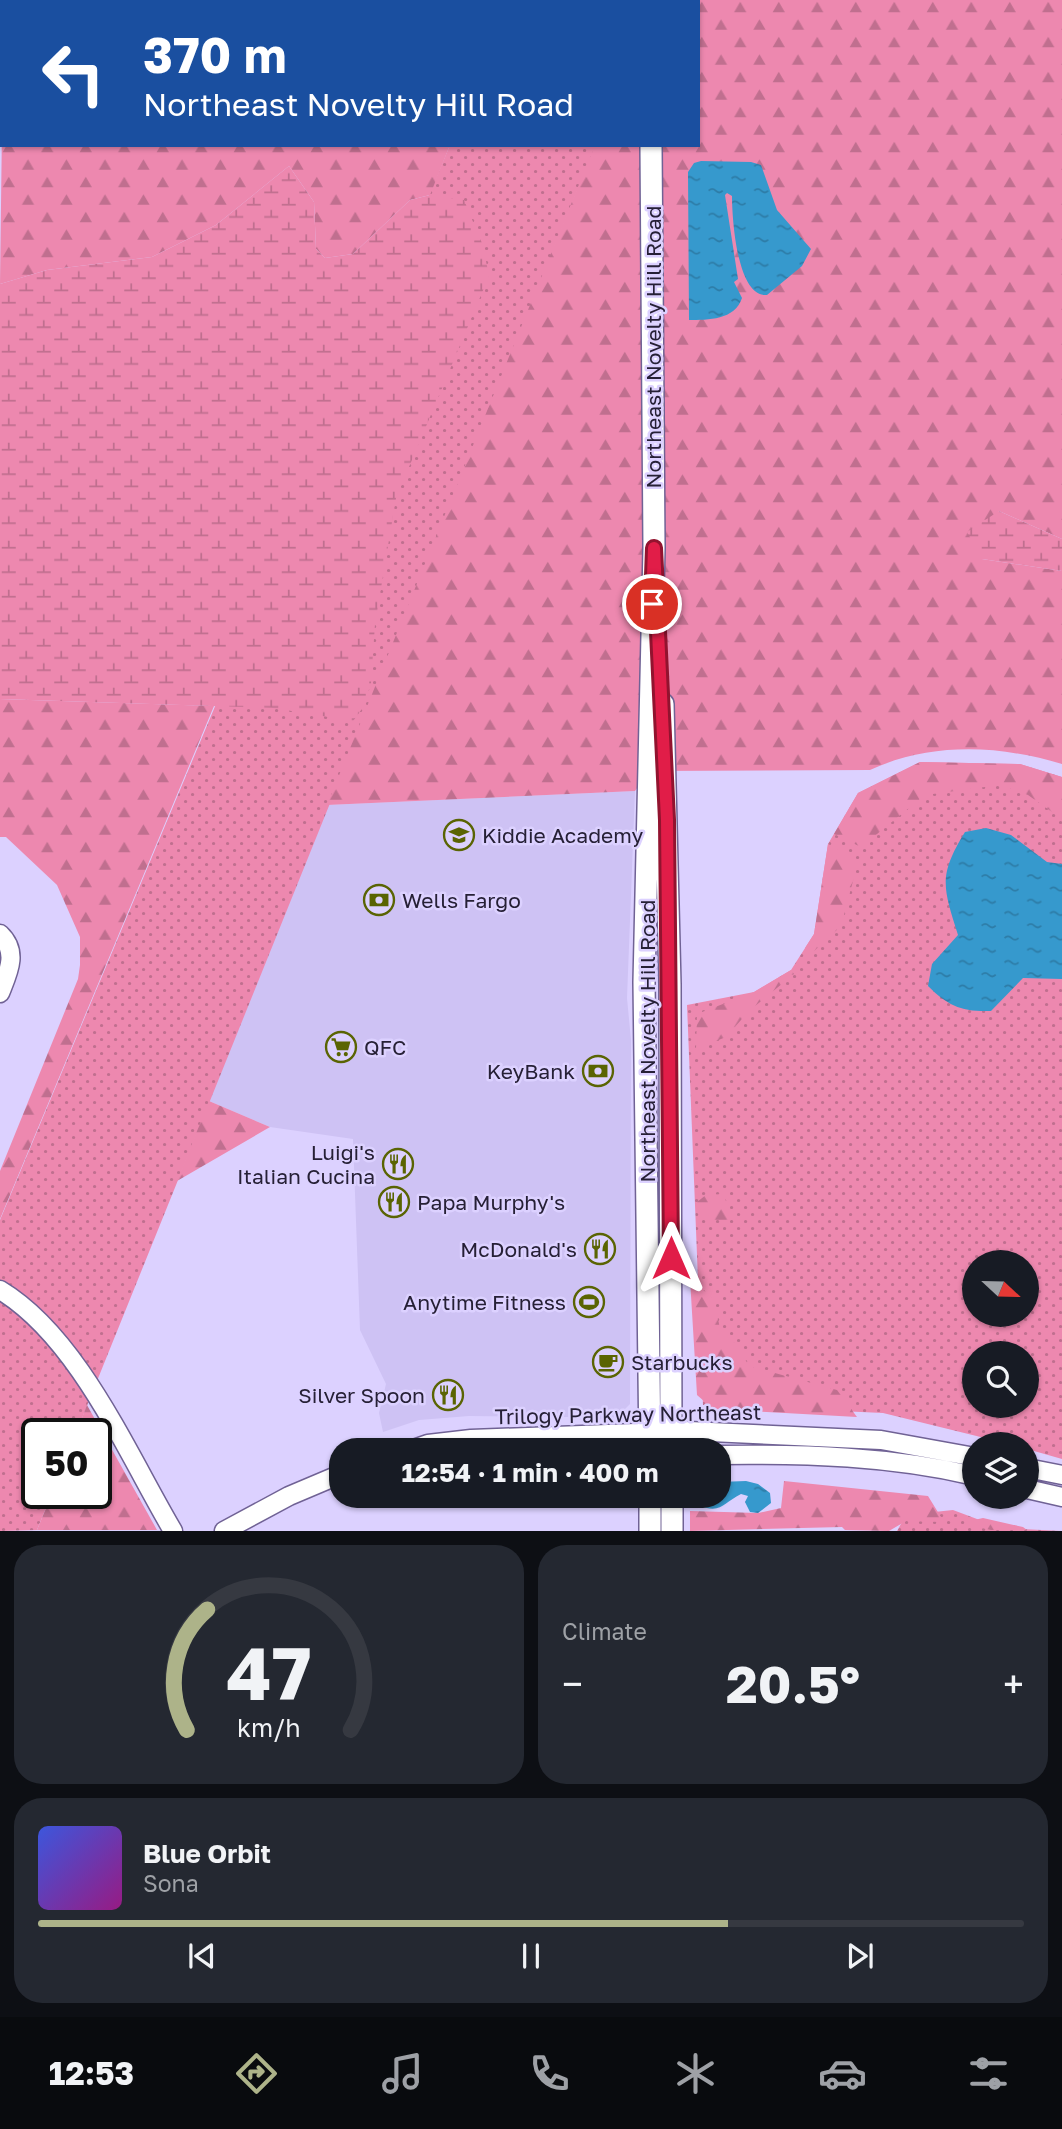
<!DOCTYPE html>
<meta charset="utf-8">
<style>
body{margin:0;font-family:"Golos Text",sans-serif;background:#242831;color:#f1f3f6;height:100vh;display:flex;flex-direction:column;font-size:26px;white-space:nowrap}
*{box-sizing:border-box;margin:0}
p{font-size:23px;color:#9ea1a6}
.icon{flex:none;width:38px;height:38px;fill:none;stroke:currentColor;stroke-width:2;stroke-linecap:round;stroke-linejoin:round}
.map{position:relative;height:1531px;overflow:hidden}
.details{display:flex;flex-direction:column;gap:14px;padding:14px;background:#0d0f14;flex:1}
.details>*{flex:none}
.guide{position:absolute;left:0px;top:0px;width:700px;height:147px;box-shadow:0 2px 5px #0004;background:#1a4fa0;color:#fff;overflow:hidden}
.needle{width:46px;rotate:112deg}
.fabs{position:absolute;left:962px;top:1250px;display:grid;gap:14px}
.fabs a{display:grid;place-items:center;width:77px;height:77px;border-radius:50%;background:#171b24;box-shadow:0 2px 5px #0004;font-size:35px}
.speed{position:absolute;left:21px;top:1418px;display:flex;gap:14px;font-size:35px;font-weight:700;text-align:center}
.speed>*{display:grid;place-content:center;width:91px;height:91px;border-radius:50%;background:#171b24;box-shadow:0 2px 5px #0004;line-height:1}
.speed .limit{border:4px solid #111;border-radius:10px;background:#fff;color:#111}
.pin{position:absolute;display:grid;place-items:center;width:60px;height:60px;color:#fff;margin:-30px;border:4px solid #fff;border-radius:50%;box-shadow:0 2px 7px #0007}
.me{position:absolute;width:77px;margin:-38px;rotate:0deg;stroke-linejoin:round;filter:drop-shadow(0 0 5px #0008)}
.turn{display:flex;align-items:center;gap:24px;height:147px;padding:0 28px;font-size:32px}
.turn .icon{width:91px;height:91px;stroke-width:2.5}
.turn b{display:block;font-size:49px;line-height:60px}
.big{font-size:52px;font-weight:700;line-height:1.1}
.details .card{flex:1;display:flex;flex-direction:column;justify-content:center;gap:10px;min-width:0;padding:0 24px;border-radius:28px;background:#242831}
.details .dial{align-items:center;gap:0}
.dial svg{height:182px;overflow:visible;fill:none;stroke:#363941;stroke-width:7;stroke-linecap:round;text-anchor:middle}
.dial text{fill:#f1f3f6;stroke:none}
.song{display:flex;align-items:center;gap:21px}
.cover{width:84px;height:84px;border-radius:10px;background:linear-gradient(135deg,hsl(230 70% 55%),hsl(310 70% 35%))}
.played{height:7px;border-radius:4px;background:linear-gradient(90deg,#adb389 70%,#363941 70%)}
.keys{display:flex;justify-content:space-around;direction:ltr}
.heat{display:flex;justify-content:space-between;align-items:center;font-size:38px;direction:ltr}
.details .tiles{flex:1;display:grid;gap:14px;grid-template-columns:1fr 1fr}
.card:last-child{grid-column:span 2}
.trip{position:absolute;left:329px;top:1438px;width:402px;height:70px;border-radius:28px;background:#171b24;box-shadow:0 2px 5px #0004;font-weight:700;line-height:70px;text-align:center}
.tab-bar{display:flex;height:112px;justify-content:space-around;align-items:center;background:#090b0e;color:#9ea1a6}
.tab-bar .icon{width:49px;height:49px}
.tab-bar .selected{color:#adb389}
.tab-bar b{font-size:32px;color:#f1f3f6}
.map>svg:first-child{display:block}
.built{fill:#cec2f4}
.grass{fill:url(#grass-dots);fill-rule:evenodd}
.forest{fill:url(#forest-firs)}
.wetland{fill:url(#wetland-marsh)}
.water{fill:url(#water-ripples)}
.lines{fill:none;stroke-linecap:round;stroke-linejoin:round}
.minor-casing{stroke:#706295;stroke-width:21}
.major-casing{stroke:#706295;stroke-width:24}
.minor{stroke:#fff;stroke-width:18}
.major{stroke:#fff;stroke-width:21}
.route-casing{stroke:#92132f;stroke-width:18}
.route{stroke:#e11d48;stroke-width:12}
.labels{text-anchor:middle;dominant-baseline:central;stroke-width:5;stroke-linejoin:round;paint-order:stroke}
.street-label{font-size:21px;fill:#262036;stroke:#dcd1ff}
.poi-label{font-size:21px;fill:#262036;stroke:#dcd1ff;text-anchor:start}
</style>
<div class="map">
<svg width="1062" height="1531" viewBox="0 0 1062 1531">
<defs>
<pattern id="grass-dots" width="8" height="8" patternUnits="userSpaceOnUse" patternTransform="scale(1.75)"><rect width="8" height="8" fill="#ed88af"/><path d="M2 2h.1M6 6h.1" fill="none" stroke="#c06f8f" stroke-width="1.8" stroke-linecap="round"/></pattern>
<pattern id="forest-firs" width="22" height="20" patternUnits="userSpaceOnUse" patternTransform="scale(1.75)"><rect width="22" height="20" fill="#ed88af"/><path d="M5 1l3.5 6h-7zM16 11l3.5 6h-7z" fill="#c06f8f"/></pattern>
<pattern id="wetland-marsh" width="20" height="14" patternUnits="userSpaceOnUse" patternTransform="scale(1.75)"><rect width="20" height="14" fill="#ed88af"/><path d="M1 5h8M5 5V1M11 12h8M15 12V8" fill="none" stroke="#c06f8f"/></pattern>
<pattern id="water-ripples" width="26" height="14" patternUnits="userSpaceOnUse" patternTransform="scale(1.75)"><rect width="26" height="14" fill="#3699cd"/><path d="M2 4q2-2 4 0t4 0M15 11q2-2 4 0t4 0" fill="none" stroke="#2d7ca7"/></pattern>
</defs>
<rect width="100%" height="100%" fill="#dcd1ff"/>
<path class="built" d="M635,791l-8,207 4,42 -1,364 -13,13 -29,4 -20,-4 -99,-1 -50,4 -36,12 -4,-19 7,-29 -26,-54 -7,-191 -83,-12 -61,-26 118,-296z"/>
<path class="grass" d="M511,0h143l-144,2z
M450,145h163l-36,46 -501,1242h-39v60h15l-15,37 -37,1v-311z
M920,762l100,2 42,13v682l-35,-10v-5h-18l-126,-31 -180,-8 -16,-400 67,-13 37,-22 23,-36 14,-90 30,-51zM975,1262h52v52h-52zM975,1353h52v52h-52z
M953,1510l48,18 61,3h-165l9,-16z"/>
<path class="forest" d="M650,0h412v539l-63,-28 -17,48 80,12v193c-63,-19 -131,-22 -192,6l-221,1 -14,20 -308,14 268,-660h103v-143z
M2,127v18h448l-20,50 -20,5 -57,54 -28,4 -9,-9 -2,-47 -25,-36 -73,59 -64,32 -105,13 -47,14z
M0,699l214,7 -214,513v-48l78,-192 2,-14v-28l-23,-52 -51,-48h-6z
M920,762l100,2 42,13v42l-34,-24 -28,-10 -75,10 -64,52 -27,-13 24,-41z
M828,844l21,11 8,11 -16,60 -30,28 -6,-6 9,-14z
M791,970l3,4 -45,37 -23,26 -30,12 1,-35 57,-22z
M209,1101l61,26 -93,54z
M724,1194l7,26h-24l-10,-18 9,-7z
M690,1279l24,20 6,30 17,16 12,21 88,24 20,27 -144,-8 -16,-14z
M87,1405l70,125h-120l15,-37h44v-60h-20z
M784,1481l144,15 16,26 -38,-1 -17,10 -44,-1 -3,-3 -152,4v-20l68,2 23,-5z
M983,1518l40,9 4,3h-36l-18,-4 1,-6z"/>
<path class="wetland" d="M289,166l25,36 2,47 9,9 28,-4 57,-54 20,-5 34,5 19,46 6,30 -93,222 -21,126 -4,59 -7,23 -13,18 -16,-6 -62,-10 -273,-9v-415l47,-14 105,-13 64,-32z
M999,511l63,28v32l-80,-12 -15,-27z"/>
<path class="water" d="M701,161l50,1 10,3 16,45 34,39 -9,17 -35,29c-30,3 -35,-77 -35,-99l-5,-3 -2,2 13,84 -4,3 8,16c-7,22 -34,22 -53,22l-1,-148 6,-9z
M986,828l25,7 36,27 15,2v115l-39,-1 -32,33c-29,1 -43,-5 -63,-25l4,-22 26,-29c-15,-48 -20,-59 7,-103z
M746,1481l12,3 12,9 1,10 -13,10 -8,-1 -5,-10 3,-6 -7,-2c-17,8 -19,20 -41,12l-1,-10h20v-14z"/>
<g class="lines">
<g class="minor-casing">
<path id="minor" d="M0,934c19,18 8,39 0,59
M0,1290c78,47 127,163 173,241
M408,1451l20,-7 43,-5 218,-8 192,9 94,17
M719,1455c87,-1 171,1 256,21
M1027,1468l35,7
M1027,1489l35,8
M224,1531l65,-35 52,-22"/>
</g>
<g class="major-casing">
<path id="major" d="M650,0v2
M663,704l7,280 1,467
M650,1451l-6,-469 10,-434 -3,-403
M650,1496v35
M672,1496v35"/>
</g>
<use href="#minor" class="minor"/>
<use href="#major" class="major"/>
</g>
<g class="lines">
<g class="route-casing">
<path id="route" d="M652,604l2,-56 13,272 4,438"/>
</g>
<use href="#route" class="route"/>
</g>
<defs>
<g id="school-ring" transform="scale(1.575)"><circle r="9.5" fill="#dcd1ff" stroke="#5a6403" stroke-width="1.5"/><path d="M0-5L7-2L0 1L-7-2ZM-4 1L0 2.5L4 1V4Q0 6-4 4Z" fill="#5a6403"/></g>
<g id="bank-ring" transform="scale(1.575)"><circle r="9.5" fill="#dcd1ff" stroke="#5a6403" stroke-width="1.5"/><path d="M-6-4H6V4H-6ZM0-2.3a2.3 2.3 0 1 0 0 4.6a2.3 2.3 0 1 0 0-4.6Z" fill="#5a6403"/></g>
<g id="supermarket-ring" transform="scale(1.575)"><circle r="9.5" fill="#dcd1ff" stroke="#5a6403" stroke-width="1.5"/><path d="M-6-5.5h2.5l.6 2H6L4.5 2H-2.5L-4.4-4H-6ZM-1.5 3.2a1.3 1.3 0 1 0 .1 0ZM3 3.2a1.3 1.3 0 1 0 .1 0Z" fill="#5a6403"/></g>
<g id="restaurant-ring" transform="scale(1.575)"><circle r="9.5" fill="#dcd1ff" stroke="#5a6403" stroke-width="1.5"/><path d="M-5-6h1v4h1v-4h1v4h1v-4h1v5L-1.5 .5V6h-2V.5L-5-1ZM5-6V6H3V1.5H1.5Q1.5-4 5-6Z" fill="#5a6403"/></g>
<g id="stadium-ring" transform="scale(1.575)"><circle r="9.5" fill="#dcd1ff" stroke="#5a6403" stroke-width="1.5"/><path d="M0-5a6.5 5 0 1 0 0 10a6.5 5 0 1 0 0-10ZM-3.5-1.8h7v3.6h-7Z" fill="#5a6403"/></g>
<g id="cafe-ring" transform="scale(1.575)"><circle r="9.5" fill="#dcd1ff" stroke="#5a6403" stroke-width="1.5"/><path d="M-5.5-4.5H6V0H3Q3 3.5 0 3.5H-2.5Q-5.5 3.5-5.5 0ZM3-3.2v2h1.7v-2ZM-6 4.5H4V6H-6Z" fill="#5a6403"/></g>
</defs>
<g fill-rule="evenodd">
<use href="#school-ring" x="459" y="835"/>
<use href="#bank-ring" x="379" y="900"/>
<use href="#supermarket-ring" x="341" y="1047"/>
<use href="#bank-ring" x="598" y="1071"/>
<use href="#restaurant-ring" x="398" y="1164"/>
<use href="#restaurant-ring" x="394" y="1202"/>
<use href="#restaurant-ring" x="600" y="1249"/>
<use href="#stadium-ring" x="589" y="1302"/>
<use href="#cafe-ring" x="608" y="1362"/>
<use href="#restaurant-ring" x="448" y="1395"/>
</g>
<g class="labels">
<g class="street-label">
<text transform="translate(653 347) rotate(-90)">Northeast Novelty Hill Road</text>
<text transform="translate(647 1041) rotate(-90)">Northeast Novelty Hill Road</text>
<text transform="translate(628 1414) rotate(-1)">Trilogy Parkway Northeast</text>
</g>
<g class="poi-label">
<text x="482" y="835">Kiddie Academy</text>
<text x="402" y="900">Wells Fargo</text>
<text x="364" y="1047">QFC</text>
<text x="575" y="1071" text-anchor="end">KeyBank</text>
<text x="375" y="1152" text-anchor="end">Luigi's<tspan x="375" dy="24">Italian Cucina</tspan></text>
<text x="417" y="1202">Papa Murphy's</text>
<text x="577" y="1249" text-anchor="end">McDonald's</text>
<text x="566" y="1302" text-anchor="end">Anytime Fitness</text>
<text x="631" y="1362">Starbucks</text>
<text x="425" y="1395" text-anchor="end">Silver Spoon</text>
</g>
</g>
</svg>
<div class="fabs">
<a><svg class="needle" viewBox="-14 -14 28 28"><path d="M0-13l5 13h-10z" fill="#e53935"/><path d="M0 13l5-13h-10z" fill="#9ea1a6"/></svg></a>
<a><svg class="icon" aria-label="search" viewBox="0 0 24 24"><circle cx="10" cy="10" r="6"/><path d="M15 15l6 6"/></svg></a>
<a><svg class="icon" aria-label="layers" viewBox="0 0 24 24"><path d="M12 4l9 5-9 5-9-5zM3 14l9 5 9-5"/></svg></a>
</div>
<div class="speed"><div class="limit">50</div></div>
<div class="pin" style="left:652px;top:604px;background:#d93025"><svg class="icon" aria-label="arrive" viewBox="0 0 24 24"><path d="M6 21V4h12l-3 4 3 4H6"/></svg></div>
<svg class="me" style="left:671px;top:1258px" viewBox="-20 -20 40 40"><path d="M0-17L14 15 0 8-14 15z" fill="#e11d48" stroke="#fff" stroke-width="4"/></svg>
<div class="trip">12:54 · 1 min · 400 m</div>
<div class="guide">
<div class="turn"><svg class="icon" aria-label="left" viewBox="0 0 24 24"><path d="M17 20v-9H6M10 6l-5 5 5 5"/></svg><div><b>370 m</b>Northeast Novelty Hill Road</div></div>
</div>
</div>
<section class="details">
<div class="tiles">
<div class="card dial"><svg viewBox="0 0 100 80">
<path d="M14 69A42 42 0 1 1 86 69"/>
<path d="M14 69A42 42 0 0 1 23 16" stroke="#adb389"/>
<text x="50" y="56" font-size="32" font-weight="700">47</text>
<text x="50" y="72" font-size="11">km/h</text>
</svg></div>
<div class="card"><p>Climate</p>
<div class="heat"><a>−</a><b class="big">20.5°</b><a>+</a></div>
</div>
<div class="card">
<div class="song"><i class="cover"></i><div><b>Blue Orbit</b><p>Sona</p></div></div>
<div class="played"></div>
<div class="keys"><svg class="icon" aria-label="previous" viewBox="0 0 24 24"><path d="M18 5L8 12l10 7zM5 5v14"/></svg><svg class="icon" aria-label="pause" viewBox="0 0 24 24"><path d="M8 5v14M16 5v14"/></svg><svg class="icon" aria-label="next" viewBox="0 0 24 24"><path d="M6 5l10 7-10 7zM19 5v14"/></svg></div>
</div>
</div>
</section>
<nav class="tab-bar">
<b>12:53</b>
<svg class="icon selected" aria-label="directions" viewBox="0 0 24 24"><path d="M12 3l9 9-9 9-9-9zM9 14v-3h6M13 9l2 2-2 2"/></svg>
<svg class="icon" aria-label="music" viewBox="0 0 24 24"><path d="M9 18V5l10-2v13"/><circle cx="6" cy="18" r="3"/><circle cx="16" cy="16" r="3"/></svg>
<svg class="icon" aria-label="phone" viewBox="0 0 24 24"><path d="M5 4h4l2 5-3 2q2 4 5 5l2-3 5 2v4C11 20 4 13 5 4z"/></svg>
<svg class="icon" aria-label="climate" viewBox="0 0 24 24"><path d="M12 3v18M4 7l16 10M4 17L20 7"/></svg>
<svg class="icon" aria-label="car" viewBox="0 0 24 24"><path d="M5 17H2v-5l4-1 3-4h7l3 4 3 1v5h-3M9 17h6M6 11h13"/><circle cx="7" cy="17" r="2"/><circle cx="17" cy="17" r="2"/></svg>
<svg class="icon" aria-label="filters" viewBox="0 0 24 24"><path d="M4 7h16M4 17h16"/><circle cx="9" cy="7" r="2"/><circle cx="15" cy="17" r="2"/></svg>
</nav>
